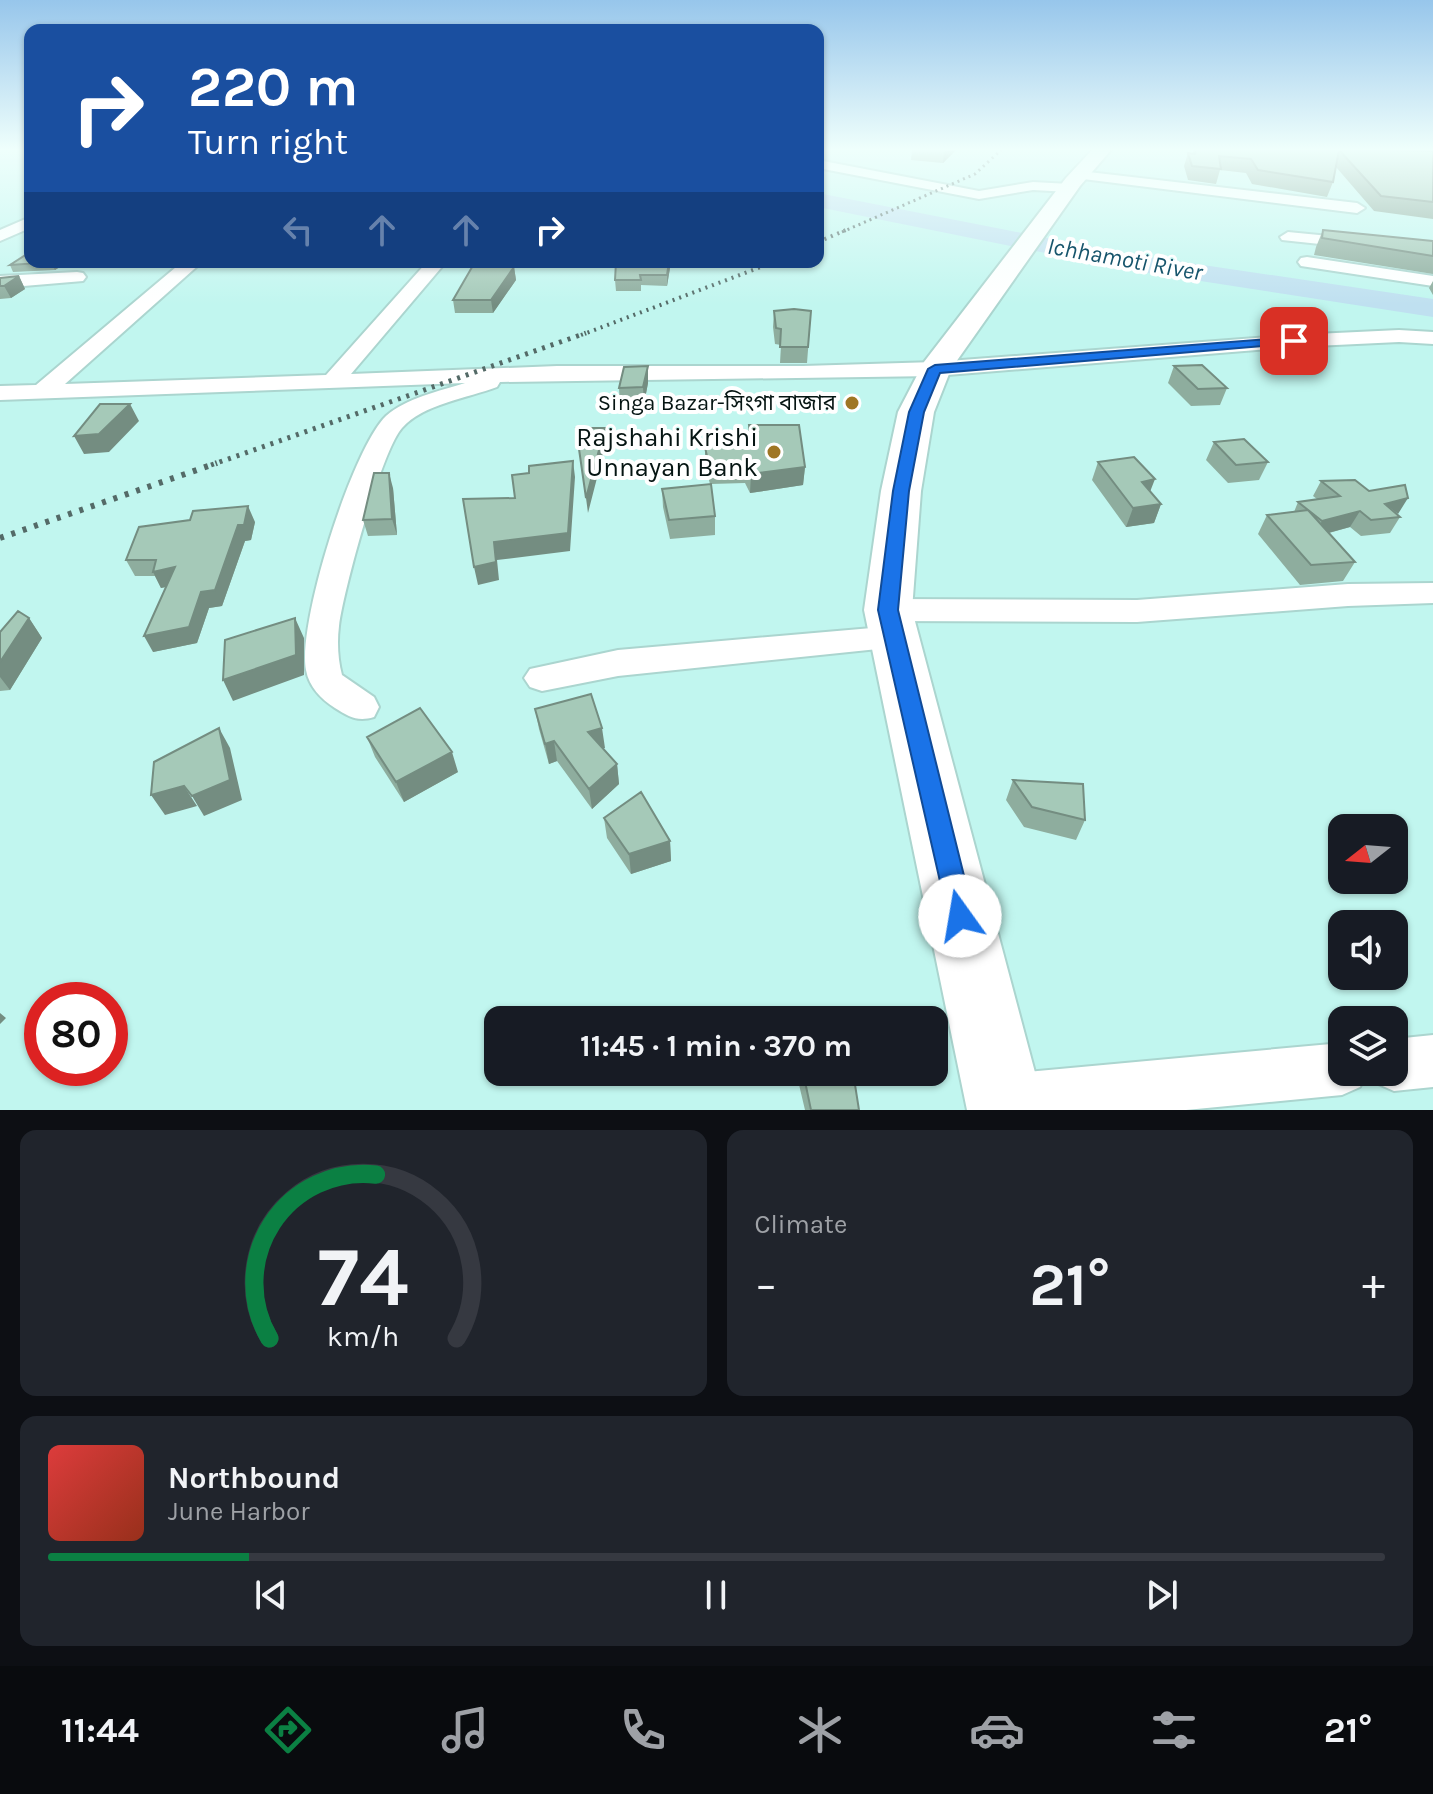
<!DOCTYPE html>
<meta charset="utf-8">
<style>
body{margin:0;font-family:Karla,"Noto Sans Bengali",sans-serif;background:#20242c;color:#f1f3f6;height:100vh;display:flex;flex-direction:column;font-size:30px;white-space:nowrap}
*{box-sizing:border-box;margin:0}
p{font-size:26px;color:#9ea1a6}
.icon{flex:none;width:44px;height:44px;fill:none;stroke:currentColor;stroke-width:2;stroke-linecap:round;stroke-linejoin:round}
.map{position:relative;height:1110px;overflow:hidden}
.details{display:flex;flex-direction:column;gap:20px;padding:20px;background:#0d0f14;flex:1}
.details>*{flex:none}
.guide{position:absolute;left:24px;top:24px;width:800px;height:244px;border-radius:16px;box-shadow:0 2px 6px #0004;background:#1a4fa0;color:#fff;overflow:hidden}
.needle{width:52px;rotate:253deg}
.controls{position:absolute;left:1328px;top:814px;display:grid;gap:16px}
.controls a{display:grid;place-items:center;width:80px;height:80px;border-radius:16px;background:#171b24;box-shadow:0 2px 6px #0004;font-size:40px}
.speed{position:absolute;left:24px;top:982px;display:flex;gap:16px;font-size:40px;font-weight:700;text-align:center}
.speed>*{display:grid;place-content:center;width:104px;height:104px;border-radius:50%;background:#171b24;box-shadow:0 2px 6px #0004;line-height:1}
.speed .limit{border:12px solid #d22;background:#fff;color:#111}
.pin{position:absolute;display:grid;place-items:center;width:68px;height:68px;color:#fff;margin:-34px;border-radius:16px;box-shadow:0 4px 12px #0006}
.me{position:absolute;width:88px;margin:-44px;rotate:347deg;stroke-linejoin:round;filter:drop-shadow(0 0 6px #0008)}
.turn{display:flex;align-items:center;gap:28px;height:168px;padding:0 32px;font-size:36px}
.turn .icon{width:104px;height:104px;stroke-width:2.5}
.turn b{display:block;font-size:56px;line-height:68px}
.lanes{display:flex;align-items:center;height:76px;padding:0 32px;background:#0003;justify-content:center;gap:40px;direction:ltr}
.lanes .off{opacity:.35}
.big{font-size:60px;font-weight:700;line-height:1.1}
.details .tile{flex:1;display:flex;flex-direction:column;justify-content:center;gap:12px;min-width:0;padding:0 28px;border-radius:16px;background:#20242c}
.details .dial{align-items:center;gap:0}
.dial svg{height:208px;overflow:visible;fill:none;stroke:#363941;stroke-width:7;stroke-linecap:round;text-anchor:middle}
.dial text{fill:#f1f3f6;stroke:none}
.song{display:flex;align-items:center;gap:24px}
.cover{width:96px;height:96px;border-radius:12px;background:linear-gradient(135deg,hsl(0 70% 55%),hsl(10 70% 35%))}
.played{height:8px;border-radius:4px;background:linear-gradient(90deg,#0b8043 15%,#363941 15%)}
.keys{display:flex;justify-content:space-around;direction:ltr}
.heat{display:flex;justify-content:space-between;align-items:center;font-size:44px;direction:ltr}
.details .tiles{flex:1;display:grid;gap:20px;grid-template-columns:1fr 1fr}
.tile:last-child{grid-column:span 2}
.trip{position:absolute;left:484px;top:1006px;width:464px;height:80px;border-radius:16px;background:#171b24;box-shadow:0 2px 6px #0004;font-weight:700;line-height:80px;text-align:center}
.tabs{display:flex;height:128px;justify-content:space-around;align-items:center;background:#090b0e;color:#9ea1a6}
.tabs .icon{width:56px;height:56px}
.tabs .active{color:#0b8043}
.tabs b{font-size:36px;color:#f1f3f6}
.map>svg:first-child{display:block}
.built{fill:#c1f6ef;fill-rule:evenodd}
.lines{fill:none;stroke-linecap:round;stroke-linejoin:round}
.river{fill:#bfe0f0;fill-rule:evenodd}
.minor-casing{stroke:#abd5cf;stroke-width:4}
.highway-casing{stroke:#abd5cf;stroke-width:4}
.minor{fill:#fff;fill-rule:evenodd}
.highway{fill:#fff;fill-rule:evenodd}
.rail-far3{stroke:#546a67;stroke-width:3;stroke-dasharray:2 4;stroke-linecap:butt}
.rail-far2{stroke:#546a67;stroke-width:4;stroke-dasharray:2 5;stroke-linecap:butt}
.rail-far1{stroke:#546a67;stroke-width:5;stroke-dasharray:3 6;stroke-linecap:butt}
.rail{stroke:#546a67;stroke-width:6;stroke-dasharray:4 8;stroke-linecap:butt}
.wall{fill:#8ead9e}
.shaded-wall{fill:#748d81}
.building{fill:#a5c9b8;stroke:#748d81;stroke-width:2}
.route{fill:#1a73e8;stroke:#114b97;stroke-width:2}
.poi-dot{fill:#9f7624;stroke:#fff;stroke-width:3}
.labels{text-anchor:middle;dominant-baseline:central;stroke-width:8;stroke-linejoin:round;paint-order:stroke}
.far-poi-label{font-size:22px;fill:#051412;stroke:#fff;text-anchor:end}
.far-water-label{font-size:24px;font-style:italic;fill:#17556c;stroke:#fff}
.poi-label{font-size:26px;fill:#051412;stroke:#fff;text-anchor:end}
</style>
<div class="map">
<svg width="1433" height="1110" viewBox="0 0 1433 1110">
<rect width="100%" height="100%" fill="#dbfef9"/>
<path class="built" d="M0,150h30v112h788v-112h615v960h-1433zM1342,828h52v52h-52zM1342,924h52v52h-52zM42,1000h68v68h-68zM498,1020h436v52h-436zM1342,1020h52v52h-52z"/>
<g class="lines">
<path class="river" d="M818,193l311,61 304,45v18l-304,-47 -311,-63z"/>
<g class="minor-casing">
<path id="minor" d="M818,160l161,31 54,-9 37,2 7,4 -7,4 -37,-2 -54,9 -161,-31z
M1080,171l277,32 8,5 -8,5 -282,-35 -2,-3z
M30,217v11l-30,13v-11z
M1288,232l145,14v10l-151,-16 -2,-3z
M1307,257l126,19v10l-132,-20 -3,-4 3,-4z
M182,262h20l-137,122 261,-9 101,-113h19l-95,112 206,-8h246l132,-4 359,-27 105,-5 34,2v12l-34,-2 -105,5 -359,29 -435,6 -3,5c-29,11 -74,17 -95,41 -21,24 -59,164 -63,198 -2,16 -1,34 3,49l32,22 5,10 -5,10c-16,5 -25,0 -39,-9 -14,-9 -26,-21 -29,-38 -9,-46 46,-221 80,-254 20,-18 54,-25 79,-33l-465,17v-14l36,-1z
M77,272l6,1 3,4 -3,4 -83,7v-12z
M1433,583v20l-85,3 -211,16 -249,-1 -11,-3 -5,-8 5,-8 11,-3 249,1 211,-16z
M895,626l12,4 5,8 -5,8 -289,30 -76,15 -12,-4 -6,-9 6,-9 88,-19z
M1433,1035v52l-39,4 -18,-8 -5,-11h23v-33z
M1342,1043v29h25l-7,15 -18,8 -156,15h-205l-4,-9 8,-19 19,-8z"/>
</g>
<g class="highway-casing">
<path id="highway" d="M1092,150h19l-31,36 -129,183 -17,43 -13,79 -9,119 133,500h-78l-103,-500 17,-119 17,-79 26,-50 142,-184z"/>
</g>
<use href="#minor" class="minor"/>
<use href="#highway" class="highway"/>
<path class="rail-far3" d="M842,232l133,-58 26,-24"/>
<path class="rail-far2" d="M818,242l28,-12
M581,335l193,-73"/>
<path class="rail-far1" d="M211,465l375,-132"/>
<path class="rail" d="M0,538l217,-75"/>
</g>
<path class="wall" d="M912,150h44l-13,13 -32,-3z
M1193,150l240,1v68l-59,-8 -38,-44 -3,15 -6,15 -75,-13 -6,-11 -26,-3 -4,14 -28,-4 -4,-14 4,-13h5z
M1323,230l110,11v33l-119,-19 2,-8z
M68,262l-13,8 -42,2 -3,-7z
M475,262h35l1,5h3l2,13 -23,33h-38l-2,-13z
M671,262l-4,24 -26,-1v6h-25l-1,-11z
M19,276l6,13 -14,9 -11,1v-21z
M1433,281v14l-4,-7z
M774,311h37l-4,52h-27l1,-18 -6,-1 -2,-17z
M1174,366l53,22 -7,17 -29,1 -23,-23z
M648,383l-4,21 -24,1 -1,-17z
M749,425l56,42 -2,18 -53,8 -5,-10 -34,1 4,32v19l-45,4 -7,-32 -1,-18 48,-5 -5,-19v-18l43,-2z
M1214,442l54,20 -9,18 -31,3 -22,-23z
M1098,462l52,30 11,12 -7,19 -28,4 -34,-47z
M1321,481l79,36 -10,16 -29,3 -11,-9 -21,6 26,29 -12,19 -43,4 -42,-51 9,-19 27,-3 4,-10 19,-3 -4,-3z
M393,488l4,47 -29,1 -5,-16z
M255,522l-4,18 -6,1 -23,65 -13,2 -12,35 -44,9 13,-65 -5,1 -6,-12h-20l-9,-16z
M29,618l13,20 -32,52 -10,1v-59z
M535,709l70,39h-2l14,16 2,20 -27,25 -35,-48 -8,3 -10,-35z
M367,737l91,35 -54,30 -29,-45z
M1013,780l72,40 -9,20 -52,-13 -18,-27z
M604,818l66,23 1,20 -40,13 -24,-36z
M796,1072h57l6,38h-54z"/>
<path class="shaded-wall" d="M946,150h10l-13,13 1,-11z
M53,262h15l-13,8 -4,-7z
M508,262h2l1,9 3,-4 2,13 -23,33 -2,-13z
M669,262h2l-4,24v-11z
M19,276l6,13 -14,9 -7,-12z
M648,366v17l-4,21 -1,-17z
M130,404l9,17 -30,31 -25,2 -10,-18z
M605,428l1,15 -18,70 -2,-15z
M573,461l2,16 -5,74 -73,9 2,20 -21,5 -4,-18 20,-25z
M805,467l-2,18 -53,8 1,-19z
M389,473l4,15 4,47 -5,-16z
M1155,479l-7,18 -6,-15z
M1408,498l-10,16 -13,-10z
M1161,504l-7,19 -28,4 7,-19z
M248,506l7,16 -4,18 -6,1 -23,65 -13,2 -12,35 -44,9 -9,-16 57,-44z
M1360,511l-10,16 -37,10 9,-16z
M175,567l8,16 -22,5 -8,-16z
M29,618l13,20 -32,52 -10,-13v-15z
M295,618l9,20v37l-71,26 -10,-21z
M219,728l11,20 12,52 -38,16 -12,-20z
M602,728l3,20 -15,4 -2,-20z
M554,741l3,20 -8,3 -4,-20z
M452,752l6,20 -54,30 -8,-20z
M617,764l2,20 -27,25 -3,-20z
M184,786l13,20 -32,9 -14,-20z
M670,841l1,20 -40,13 -2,-20z
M0,1013l6,5 -6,6z"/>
<path class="building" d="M1196,150h143l-6,32 -75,-12 -7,-11 -32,-3 2,13 -29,-3 -4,-13 7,1z
M1339,150l94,1v51l-52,-6z
M1323,230l110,11v15l-111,-18z
M30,252v10h23l-43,3z
M475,262h33l-2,5h8l-23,33h-38z
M616,262h53l-2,13h-27l1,5h-26z
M19,276l-15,10h-4v-8z
M794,309l17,2 -3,36h-28l1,-18 -5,-1 -2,-17z
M1202,365l25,23 -29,1 -24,-23z
M648,366l-5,21 -24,1 5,-21z
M100,404h30l-31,30 -25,2z
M749,425h50l6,42 -54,7 -5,-10 -37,2 -4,-19 46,-2z
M576,428h29l-19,70z
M1244,439l24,23 -32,3 -22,-23z
M1134,457l21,22 -13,3 19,22 -28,4 -35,-46z
M573,461l-5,72 -74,9 2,20 -22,5 -11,-68 52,-1 -3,-23 17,-2v-7z
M374,473h15l3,46 -29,1z
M1355,480l14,11 36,-6 3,13 -23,6 15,13 -29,3 -11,-9 -38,10 -24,-19 42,-6 -19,-15z
M711,484l4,32 -46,4 -7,-31z
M248,506l-4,19h-6l-23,65 -14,2 -12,35 -45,9 31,-69 -22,5 3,-12h-30l13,-33 51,-7 3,-9z
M1308,510l47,52 -44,3 -44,-50z
M18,611l11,7 -29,44v-30z
M295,618l1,37 -73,25 2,-40z
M591,694l11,34 -14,4 29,32 -28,25 -35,-48 -9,3 -10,-35z
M420,708l32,44 -56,30 -29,-45z
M219,728l11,52 -38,16 -8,-10 -33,9 3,-33z
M1013,780l70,4 2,36 -53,-13z
M641,792l29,49 -41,13 -25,-36z
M844,1012l1,8h-54v-3z
M803,1072h50l6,38h-48z"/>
<linearGradient id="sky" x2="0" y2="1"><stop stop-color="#97c6eb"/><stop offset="0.49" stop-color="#effffc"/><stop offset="1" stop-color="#effffc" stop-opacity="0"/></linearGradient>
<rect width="1433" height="305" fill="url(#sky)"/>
<path class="route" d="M1294,337l6,4 -2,2 -358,30 -16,39 -15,79 -11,119 76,306 -4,9 -10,4 -10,-4 -72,-315 15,-119 16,-79 19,-43 7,-4z"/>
<g class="poi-dot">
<circle cx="852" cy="403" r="8"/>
<circle cx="774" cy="452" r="8"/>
</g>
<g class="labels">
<g class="far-poi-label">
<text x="836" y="403">Singa Bazar-সিংগা বাজার</text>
</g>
<g class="far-water-label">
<text transform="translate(1125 259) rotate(10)">Ichhamoti River</text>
</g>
<g class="poi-label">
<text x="758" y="437">Rajshahi Krishi<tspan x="758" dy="30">Unnayan Bank</tspan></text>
</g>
</g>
</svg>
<div class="controls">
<a><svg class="needle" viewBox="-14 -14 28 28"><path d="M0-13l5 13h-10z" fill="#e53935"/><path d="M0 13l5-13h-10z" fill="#9ea1a6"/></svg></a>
<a><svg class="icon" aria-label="sound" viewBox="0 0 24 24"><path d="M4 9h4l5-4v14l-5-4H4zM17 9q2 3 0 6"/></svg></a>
<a><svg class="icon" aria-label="layers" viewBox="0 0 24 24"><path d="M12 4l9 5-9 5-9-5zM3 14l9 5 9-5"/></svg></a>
</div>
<div class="speed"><div class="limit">80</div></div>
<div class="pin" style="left:1294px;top:341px;background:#d93025"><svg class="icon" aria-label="arrive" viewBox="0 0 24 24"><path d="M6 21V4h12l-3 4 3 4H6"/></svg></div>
<svg class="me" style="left:960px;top:916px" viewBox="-20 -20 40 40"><circle r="19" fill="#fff"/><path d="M0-13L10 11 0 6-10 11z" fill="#1a73e8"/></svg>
<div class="trip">11:45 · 1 min · 370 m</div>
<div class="guide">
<div class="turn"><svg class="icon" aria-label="right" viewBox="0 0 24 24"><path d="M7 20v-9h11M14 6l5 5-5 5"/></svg><div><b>220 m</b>Turn right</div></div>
<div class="lanes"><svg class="icon off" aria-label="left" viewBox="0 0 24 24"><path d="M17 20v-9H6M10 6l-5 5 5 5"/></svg><svg class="icon off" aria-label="ahead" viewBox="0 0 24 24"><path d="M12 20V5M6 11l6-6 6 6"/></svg><svg class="icon off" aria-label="ahead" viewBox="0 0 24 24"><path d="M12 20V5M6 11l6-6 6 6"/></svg><svg class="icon" aria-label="right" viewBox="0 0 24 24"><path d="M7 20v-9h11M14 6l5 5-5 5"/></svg></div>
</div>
</div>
<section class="details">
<div class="tiles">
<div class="tile dial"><svg viewBox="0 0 100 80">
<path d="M14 69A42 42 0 1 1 86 69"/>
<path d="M14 69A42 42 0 0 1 55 6" stroke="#0b8043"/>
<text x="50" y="56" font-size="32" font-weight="700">74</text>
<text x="50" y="72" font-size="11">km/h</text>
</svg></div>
<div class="tile"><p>Climate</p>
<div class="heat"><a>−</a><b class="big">21°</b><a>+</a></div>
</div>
<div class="tile">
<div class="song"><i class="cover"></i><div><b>Northbound</b><p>June Harbor</p></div></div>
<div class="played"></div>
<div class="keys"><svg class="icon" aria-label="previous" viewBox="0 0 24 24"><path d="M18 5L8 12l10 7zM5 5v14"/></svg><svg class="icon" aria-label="pause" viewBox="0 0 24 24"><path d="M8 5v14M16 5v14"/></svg><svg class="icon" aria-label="next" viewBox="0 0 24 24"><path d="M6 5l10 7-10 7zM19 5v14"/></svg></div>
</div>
</div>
</section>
<nav class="tabs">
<b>11:44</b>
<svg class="icon active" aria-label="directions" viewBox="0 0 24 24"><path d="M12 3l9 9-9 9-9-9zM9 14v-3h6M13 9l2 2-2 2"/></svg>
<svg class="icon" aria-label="music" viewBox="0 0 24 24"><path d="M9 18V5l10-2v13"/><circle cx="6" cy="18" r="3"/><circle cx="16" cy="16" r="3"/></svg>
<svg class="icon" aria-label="phone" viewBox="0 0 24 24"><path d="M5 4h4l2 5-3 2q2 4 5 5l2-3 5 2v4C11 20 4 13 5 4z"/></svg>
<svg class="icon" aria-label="climate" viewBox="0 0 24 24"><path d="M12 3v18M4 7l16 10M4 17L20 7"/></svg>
<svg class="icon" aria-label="car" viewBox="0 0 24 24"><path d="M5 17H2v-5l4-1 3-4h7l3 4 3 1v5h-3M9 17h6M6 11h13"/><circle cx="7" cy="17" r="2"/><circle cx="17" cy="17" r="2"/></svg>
<svg class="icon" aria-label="filters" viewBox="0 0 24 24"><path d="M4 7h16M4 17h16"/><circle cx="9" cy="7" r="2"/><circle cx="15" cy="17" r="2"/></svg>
<b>21°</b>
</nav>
